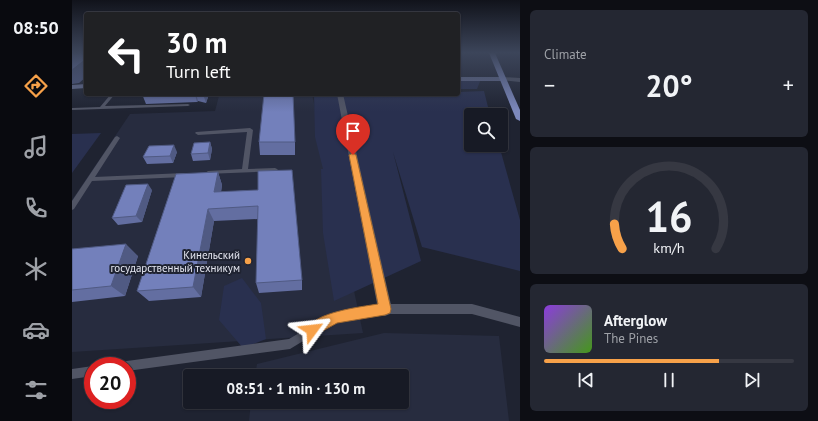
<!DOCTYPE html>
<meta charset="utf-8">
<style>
body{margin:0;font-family:"PT Sans",sans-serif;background:#242732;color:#f1f3f6;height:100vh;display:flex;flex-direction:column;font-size:15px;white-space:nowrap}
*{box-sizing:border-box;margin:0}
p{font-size:13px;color:#9ea1a7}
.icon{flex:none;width:22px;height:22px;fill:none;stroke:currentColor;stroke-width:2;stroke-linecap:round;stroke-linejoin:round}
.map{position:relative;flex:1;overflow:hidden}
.panel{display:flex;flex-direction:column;gap:10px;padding:10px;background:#0d0e14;width:298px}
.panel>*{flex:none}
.guide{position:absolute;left:12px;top:12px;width:376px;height:84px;border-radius:4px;box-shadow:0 1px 3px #0004,0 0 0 1px #363842;background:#202124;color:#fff;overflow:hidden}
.fabs{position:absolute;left:392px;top:108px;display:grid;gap:8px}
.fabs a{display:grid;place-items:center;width:44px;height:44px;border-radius:4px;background:#171a25;box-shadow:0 1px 3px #0004,0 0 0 1px #363842;font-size:20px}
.speed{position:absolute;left:12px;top:357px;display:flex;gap:8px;font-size:20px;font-weight:700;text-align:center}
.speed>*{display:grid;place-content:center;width:52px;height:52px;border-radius:50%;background:#171a25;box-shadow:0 1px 3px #0004,0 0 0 1px #363842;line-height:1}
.speed .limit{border:6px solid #d22;background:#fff;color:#111}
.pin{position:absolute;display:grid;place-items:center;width:34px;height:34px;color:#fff;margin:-41px -17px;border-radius:50% 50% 50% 0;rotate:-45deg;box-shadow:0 0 4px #0007}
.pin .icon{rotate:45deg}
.me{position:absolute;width:44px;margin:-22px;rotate:60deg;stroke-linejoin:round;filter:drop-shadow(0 0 3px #0008)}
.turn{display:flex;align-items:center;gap:14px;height:84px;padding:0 16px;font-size:18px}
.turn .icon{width:52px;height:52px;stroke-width:2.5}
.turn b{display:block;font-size:28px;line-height:34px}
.big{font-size:30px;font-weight:700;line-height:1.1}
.panel .card{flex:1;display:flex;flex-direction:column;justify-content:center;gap:6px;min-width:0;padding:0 14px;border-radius:6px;background:#242732}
.panel .dial{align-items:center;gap:0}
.dial svg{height:104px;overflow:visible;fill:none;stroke:#363842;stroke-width:7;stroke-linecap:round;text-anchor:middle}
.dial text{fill:#f1f3f6;stroke:none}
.song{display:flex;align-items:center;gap:12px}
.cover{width:48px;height:48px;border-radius:6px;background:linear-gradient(135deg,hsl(270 70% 55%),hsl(100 70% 35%))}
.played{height:4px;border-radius:2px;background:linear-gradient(90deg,#f7a149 70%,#363842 70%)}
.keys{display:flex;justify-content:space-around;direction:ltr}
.heat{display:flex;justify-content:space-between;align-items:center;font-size:22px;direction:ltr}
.trip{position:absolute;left:111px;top:369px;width:226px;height:40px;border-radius:4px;background:#171a25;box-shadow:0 1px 3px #0004,0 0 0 1px #363842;font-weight:700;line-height:40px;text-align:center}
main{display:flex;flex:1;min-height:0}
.dock{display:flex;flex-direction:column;width:72px;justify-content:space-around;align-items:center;background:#090a0f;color:#9ea1a7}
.dock .icon{width:28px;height:28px}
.dock .active{color:#f7a149}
.dock b{font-size:18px;color:#f1f3f6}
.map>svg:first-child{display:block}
.built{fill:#272c3f}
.green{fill:#29304f}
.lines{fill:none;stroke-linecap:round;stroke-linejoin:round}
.service{fill:#515565;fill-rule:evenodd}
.minor{fill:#515565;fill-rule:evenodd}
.secondary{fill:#676f92;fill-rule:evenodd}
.primary{fill:#7d89be;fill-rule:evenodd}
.wall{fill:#636ea1}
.shaded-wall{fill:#505a83}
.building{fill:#7380bb;stroke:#505a83}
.route{fill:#f7a149;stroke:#a1692f}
.poi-dot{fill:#f7a149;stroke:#1f2331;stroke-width:1.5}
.labels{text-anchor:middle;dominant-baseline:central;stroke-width:4;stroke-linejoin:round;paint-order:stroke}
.poi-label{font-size:11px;fill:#e4e6f0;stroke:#1f2331;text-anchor:end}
</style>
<main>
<nav class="dock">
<b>08:50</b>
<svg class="icon active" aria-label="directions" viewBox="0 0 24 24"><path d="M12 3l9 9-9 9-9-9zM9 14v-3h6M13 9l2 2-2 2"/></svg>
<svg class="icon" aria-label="music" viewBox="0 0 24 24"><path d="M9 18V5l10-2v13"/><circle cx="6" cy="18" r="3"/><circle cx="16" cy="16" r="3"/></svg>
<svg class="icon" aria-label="phone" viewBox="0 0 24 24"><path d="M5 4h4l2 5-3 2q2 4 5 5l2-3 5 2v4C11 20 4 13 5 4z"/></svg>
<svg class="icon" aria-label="climate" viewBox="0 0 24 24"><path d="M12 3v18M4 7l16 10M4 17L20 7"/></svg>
<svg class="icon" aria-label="car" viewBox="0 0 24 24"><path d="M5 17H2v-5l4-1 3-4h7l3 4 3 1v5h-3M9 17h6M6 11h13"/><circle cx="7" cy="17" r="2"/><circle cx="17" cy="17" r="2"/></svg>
<svg class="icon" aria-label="filters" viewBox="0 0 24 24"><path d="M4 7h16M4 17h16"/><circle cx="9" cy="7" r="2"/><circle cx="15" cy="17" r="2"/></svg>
</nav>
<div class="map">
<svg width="448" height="421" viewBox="0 0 448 421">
<rect width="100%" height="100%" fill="#1f2331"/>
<path class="built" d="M240,94l51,239 -291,19v-152l58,-86 85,-3 4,-15z
M312,333l115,3 10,85h-260l2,-19h151v-26h-147l2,-12z"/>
<path class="green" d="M386,79h23l-4,10h-19z
M412,91l6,24h-19v30h28l21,75v51l-98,-24 -29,-95 28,109 -87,40 -11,-68 -2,-64h2l-8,-32 -1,-42 -84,2 -5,-3h233v-2z
M29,133l-29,40v-39z
M170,278l19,25 5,36 -23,9 -24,-28 5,-34z"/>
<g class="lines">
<path class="service" d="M39,94h4l-10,12 83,-2 2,1 -2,1 -116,4v-2l28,-1z
M178,128l3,2 -5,39 27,-1 2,1 1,1 -1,1 -71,3 -1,-1 3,-2 34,-2 5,-37 -49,3 -3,-2 1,-1z
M45,136l3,2 -25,39 89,-4 3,2 -3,2 -92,4 -18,28 -2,1v-9l43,-64z
M313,304h87l48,13v10l-48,-13h-87l-49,7 -46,28 -163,22v-5h-5l1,-4 4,-1 162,-22 46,-27z
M21,366v10l-21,3v-10z"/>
<path class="minor" d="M431,77l17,1v4l-19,-2v-2z
M265,94h6l49,215 -2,5 -5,2 -5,-2 -2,-5z"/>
<path class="secondary" d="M386,77h45l3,2 -3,2h-45z
M14,84v4l-14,1v-4z"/>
<path class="primary" d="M417,53h6l25,57v11l-4,-2z"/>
</g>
<path class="wall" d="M70,94h67l-3,9 -8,-2 -1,1 -51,2z
M138,142l2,7 -2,11 -17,1 -2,-7z
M187,142h36v13h-35z
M105,152l-4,11 -26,1 -4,-7z
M146,172l4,13 -1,7 37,-2 44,90v10l-43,3 -3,-10 2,-64 -44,2 -13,76 -52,4 -12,-10z
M80,190l-10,32 -24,3 -6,-7z
M0,249l66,7 -13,40 -53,6z"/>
<path class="shaded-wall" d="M14,59v18l-7,6 -7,1v-14z
M123,94h1l2,7 -1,1z
M131,94h6l-3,9z
M138,142l2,7 -2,11 -2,-7z
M102,145l3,7 -4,11 -3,-7z
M146,172l4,13 -3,20 -5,-13z
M76,184l4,6 -10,32 -6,-6z
M136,209l6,12 -13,76 -8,-10z
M54,244l12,12 -13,40 -14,-10z"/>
<path class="building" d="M0,53h14v6l-14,11z
M192,94h29l2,48h-36z
M138,142l-2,11 -17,1 3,-11z
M102,145l-4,11 -27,1 6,-11z
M220,170l10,110 -46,3 2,-77 -50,3 -15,78 -56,4 39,-117 42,-2 -4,20 44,-2v-19z
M76,184l-12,32 -24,2 14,-33z
M54,244l-15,42 -39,4v-41z"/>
<linearGradient id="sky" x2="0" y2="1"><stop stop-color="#11131b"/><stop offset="0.47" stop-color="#3c455a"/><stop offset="1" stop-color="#3c455a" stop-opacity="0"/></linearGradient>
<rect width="448" height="112" fill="url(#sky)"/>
<path class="route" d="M281,153l3,2 35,154 -1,4 -5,2 -48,8 -25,14 -4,-2 -2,-5c8,-18 54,-23 72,-26l-29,-149z"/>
<circle class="poi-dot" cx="176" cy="261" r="4"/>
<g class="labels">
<g class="poi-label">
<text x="168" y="255">Кинельский<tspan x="168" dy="13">государственный техникум</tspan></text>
</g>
</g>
</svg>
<div class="fabs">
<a><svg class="icon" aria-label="search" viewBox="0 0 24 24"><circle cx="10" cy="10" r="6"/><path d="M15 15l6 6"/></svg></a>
</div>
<div class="speed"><div class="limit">20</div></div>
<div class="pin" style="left:281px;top:155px;background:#d93025"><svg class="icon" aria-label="arrive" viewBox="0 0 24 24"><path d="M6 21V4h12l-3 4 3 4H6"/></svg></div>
<svg class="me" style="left:240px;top:330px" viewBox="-20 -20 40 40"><path d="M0-17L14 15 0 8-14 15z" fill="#f7a149" stroke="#fff" stroke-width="4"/></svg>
<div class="trip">08:51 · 1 min · 130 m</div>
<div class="guide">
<div class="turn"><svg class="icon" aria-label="left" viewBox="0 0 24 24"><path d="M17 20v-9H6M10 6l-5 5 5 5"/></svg><div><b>30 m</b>Turn left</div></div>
</div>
</div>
<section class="panel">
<div class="card"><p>Climate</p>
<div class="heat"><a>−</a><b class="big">20°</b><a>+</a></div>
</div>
<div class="card dial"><svg viewBox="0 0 100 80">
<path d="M14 69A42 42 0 1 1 86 69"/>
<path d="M14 69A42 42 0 0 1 8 50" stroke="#f7a149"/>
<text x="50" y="56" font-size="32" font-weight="700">16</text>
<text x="50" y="72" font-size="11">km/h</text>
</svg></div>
<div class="card">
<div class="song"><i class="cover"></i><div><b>Afterglow</b><p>The Pines</p></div></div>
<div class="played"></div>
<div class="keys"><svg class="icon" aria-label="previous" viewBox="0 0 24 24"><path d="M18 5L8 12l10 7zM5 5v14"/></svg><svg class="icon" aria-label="pause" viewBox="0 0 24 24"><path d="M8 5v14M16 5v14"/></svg><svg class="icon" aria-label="next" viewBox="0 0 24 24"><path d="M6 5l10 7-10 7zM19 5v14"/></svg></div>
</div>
</section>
</main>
